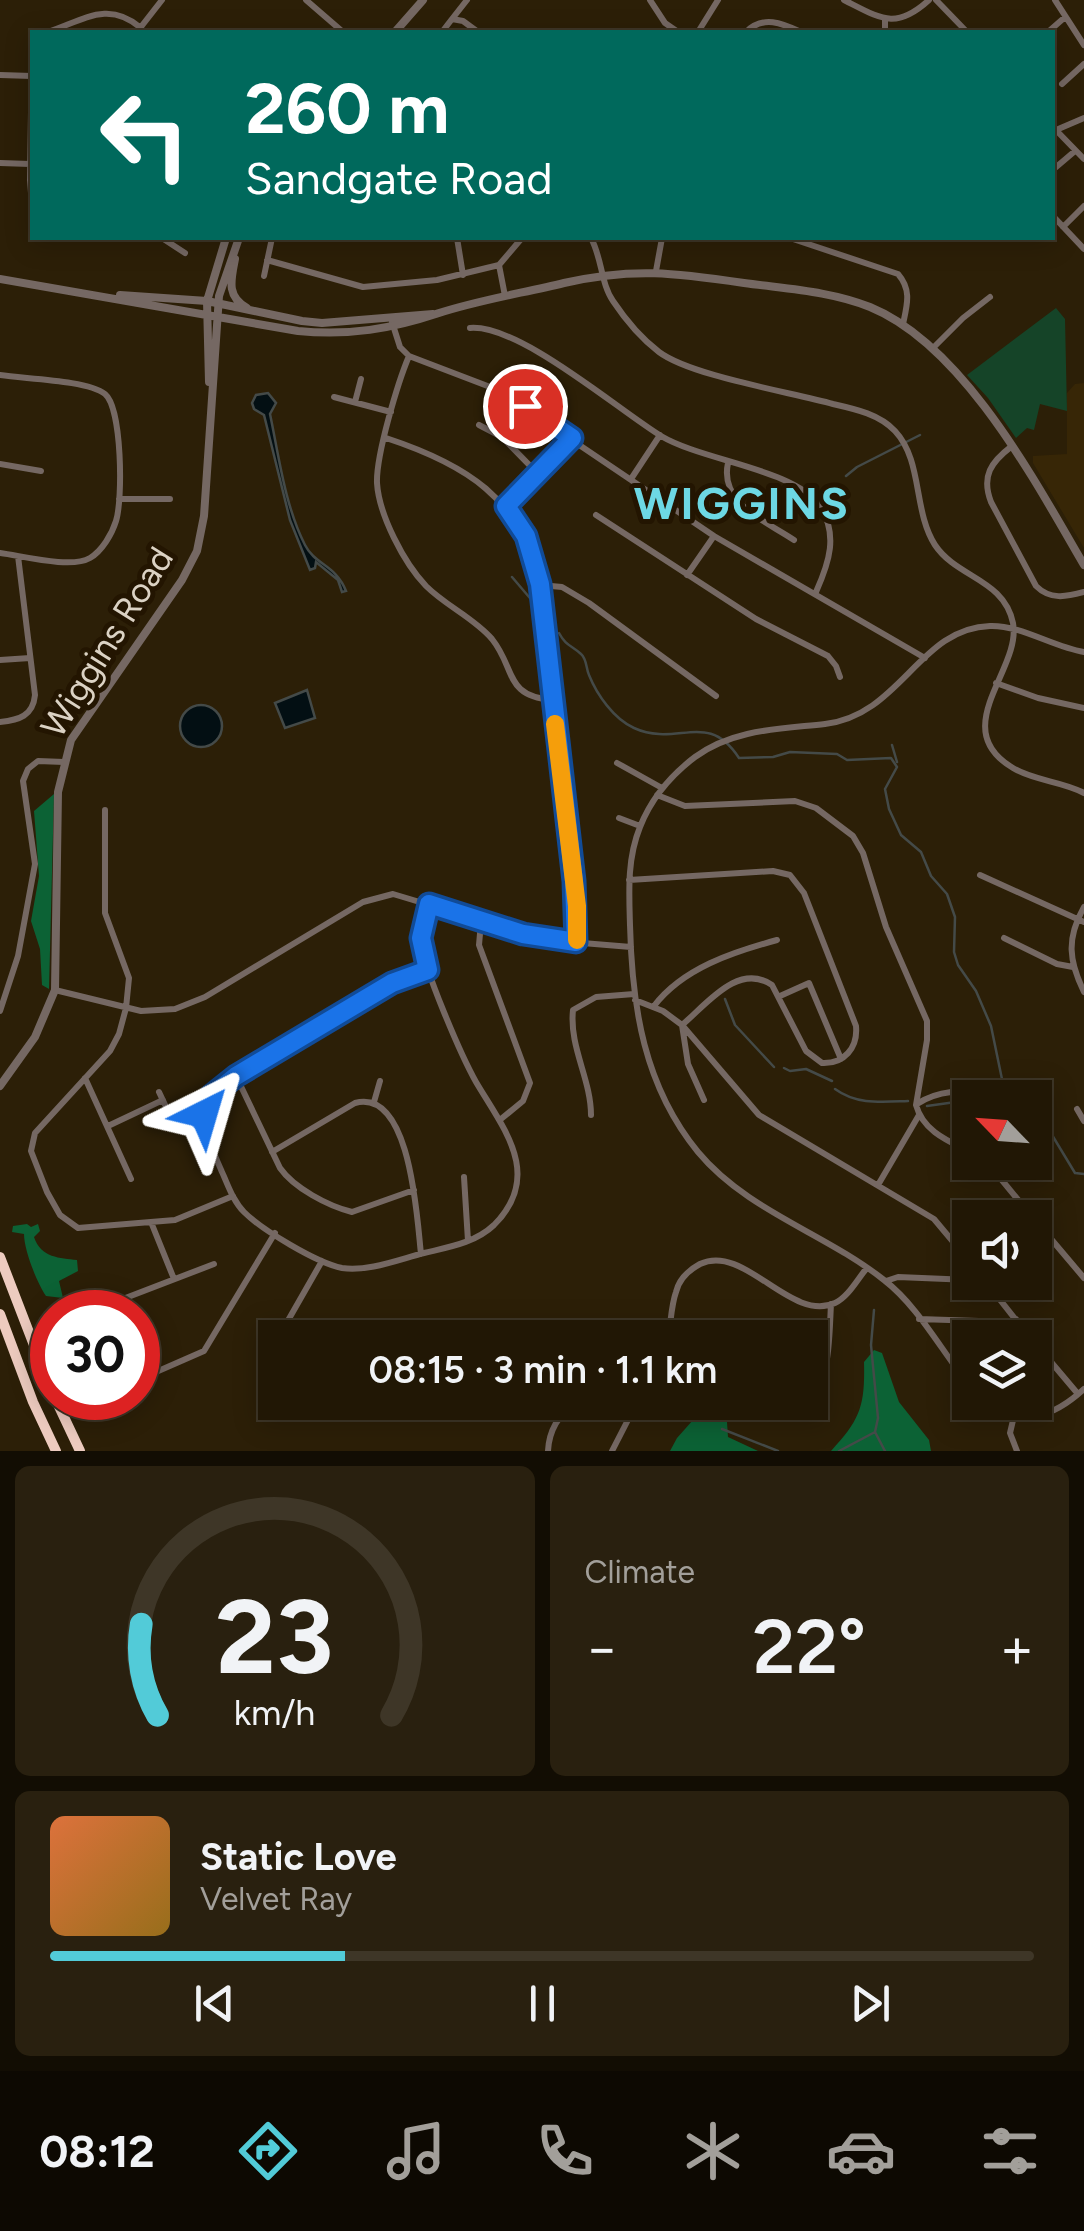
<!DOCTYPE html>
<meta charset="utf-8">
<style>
body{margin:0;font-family:Figtree,sans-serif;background:#29200f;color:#f1f3f6;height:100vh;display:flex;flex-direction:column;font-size:38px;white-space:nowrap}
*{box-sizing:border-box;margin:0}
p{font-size:32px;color:#a29f9a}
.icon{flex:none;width:55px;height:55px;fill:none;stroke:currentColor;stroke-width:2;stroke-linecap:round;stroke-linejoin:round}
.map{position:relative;height:1451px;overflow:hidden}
.sheet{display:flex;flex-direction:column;gap:15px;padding:15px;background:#120d03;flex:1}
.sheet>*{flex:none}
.guide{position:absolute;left:30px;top:30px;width:1025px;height:210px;border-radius:0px;box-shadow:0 5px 25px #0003,0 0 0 2px #3e3627;background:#00695c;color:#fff;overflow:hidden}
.needle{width:65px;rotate:295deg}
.fabs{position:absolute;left:952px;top:1080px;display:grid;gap:20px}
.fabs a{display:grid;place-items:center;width:100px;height:100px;border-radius:0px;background:#211705;box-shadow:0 5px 25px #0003,0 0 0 2px #3e3627;font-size:50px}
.speed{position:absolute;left:30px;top:1290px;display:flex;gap:20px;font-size:50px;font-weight:700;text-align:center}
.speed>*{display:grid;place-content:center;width:130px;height:130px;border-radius:50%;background:#211705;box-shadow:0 5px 25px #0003,0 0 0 2px #3e3627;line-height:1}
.speed .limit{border:15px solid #d22;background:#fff;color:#111}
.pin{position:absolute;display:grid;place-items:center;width:85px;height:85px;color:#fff;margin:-42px;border:5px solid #fff;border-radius:50%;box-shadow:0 2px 10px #0007}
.me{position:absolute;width:110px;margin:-55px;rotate:40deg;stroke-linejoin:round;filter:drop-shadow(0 0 8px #0008)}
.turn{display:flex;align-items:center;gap:35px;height:210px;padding:0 50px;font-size:45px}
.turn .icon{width:130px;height:130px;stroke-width:2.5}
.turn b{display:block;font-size:70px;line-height:85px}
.big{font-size:75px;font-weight:600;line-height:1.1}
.sheet .widget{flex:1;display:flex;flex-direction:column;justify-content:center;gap:15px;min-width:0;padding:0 35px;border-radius:15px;background:#29200f}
.sheet .dial{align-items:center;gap:0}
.dial svg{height:260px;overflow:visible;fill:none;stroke:#3e3627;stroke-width:7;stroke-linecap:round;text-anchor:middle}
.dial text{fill:#f1f3f6;stroke:none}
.song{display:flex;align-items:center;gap:30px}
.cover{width:120px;height:120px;border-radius:15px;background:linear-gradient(135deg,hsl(20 70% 55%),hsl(40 70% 35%))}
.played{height:10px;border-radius:5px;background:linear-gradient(90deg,#52cbd8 30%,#3e3627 30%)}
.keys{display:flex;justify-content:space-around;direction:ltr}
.heat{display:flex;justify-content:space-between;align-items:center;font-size:55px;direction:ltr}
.sheet .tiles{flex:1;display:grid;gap:15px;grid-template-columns:1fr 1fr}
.widget:last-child{grid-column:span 2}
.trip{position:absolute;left:258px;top:1320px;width:570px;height:100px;border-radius:0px;background:#211705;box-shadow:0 5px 25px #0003,0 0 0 2px #3e3627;font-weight:600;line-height:100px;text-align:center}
.menu{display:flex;height:160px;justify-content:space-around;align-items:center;background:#0d0902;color:#a29f9a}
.menu .icon{width:70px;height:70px}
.menu .active{color:#52cbd8}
.menu b{font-size:45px;color:#f1f3f6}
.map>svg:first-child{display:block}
.built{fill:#372606}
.green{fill:#154428}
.forest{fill:#0c6235}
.water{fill:#030f13;stroke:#444a48;stroke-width:2.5}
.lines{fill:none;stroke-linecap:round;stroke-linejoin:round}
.stream{stroke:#444a48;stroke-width:2.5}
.minor{stroke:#756863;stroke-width:6}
.tertiary{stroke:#756863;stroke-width:8}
.motorway{stroke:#edcbbf;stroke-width:10}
.route-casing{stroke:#114b97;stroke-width:25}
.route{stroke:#1a73e8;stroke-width:18}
.slow{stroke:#f59e0b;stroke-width:18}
.labels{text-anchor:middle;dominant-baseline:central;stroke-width:10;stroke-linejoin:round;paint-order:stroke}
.street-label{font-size:35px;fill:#dbd2c4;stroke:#231501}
.district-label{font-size:45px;font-weight:bold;letter-spacing:2.5px;fill:#6dd8e4;stroke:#231501}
</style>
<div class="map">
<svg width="1084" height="1451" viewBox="0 0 1084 1451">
<rect width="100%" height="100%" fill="#2c1f07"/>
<path class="built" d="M1084,383v165l-51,-85v-7l34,-2v-61l8,-9z"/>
<path class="green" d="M1056,308l9,11 2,92 -27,-7 -6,26 -7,-2 -11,10 -28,-40 -21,-23z"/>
<path class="forest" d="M54,794l-5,195 -7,-4 -2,-36 -9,-28 8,-45 -5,-65z
M27,1224l4,3 7,-3 2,7 -6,6c7,21 26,21 43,23l1,11 -19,10 4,17 -17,-2c-9,-13 -22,-46 -22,-62l-12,-2 1,-6z
M874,1350l8,3 17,49 30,38 2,11h-100c30,-32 34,-46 33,-89z
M709,1402l9,1 9,19 1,15 30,14h-88l7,-13z"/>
<path class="water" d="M268,393l8,10 -6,11c9,43 15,92 35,131 10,20 31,20 41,46l-4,1 -4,-12 -22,-18 -1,6 -5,2 -20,-50 -26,-105 -10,-6 -2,-6 4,-8z
M307,690l8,28 -30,10 -10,-25z
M180 726a21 21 0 1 1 42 0a21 21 0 1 1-42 0Z"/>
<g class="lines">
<path class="stream" d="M846,476l11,-9 63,-32
M512,577l23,27
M559,633c7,13 12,12 22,21 6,5 5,15 8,21 8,20 25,44 45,53 44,20 73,-19 105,30l34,-1 17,-5 47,2 10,6 44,-2 6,9 -12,22 4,20 12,26 20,17 10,24 16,18 8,23 -1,35 4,13 18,26 15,35 12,58 11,14
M892,745l5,17
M725,999l10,26 39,42
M784,1068l6,3 16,-2 26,12
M835,1089c22,16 46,13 73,12
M927,1106l43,-6
M1035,1111l11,7 3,12 26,43 9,1
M874,1310l-3,35 7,73 -3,14
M428,1323l1,15
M722,1429l56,22
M839,1451l36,-19 10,19"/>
<path class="minor" d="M306,0l37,32
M650,0l15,23 13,9
M844,0c36,18 51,31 85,0
M936,0l31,32
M1055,0l29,45
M452,19l15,-19
M48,32c36,-12 60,-32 93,-4
M137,32l25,-32
M442,32l10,-13 11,2 15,11
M698,32l20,-32
M746,32c17,-17 36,-9 55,0
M885,32v-12
M1048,32l16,-14
M0,75l32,1
M1062,84l22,-20
M31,112l-1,68 2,26
M1052,126l32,33
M1056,130l28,-12
M0,163l30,1
M1055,168l20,-17
M1052,215l32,34
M1063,227l21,-21
M162,238l23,15
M457,238l6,37
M591,238c11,20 10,46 22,63 12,18 29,38 46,51 32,24 131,40 174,52 22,5 46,10 62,27 28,30 18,80 40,114 22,33 69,34 78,78 9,47 -67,105 0,145 21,13 49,13 71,25
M790,238l108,36c14,16 9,31 5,50
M267,260l96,27 74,-7 62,-15
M656,271l6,-33
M264,276l8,-38
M505,296l-6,-31 23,-27
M392,322l8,25 9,9 89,34 216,146 211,122
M470,328c49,-4 147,81 191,108 42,25 133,33 158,69 20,29 10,58 -3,87
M934,347l29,-29 27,-21
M409,356c-11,26 -33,99 -32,127 2,32 27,80 49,103 20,20 48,32 66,53 24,30 12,57 60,61
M0,375c25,4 87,5 105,19 17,14 18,105 11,127 -4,13 -14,30 -26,37 -19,11 -67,-2 -90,-5
M334,397l57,15
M355,402l6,-23
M479,425l23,12 37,38
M386,438c79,26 136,60 154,147l37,321 -1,37
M1012,446c-21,16 -31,30 -21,56l45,84c14,14 30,11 48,6
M728,463c-9,41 38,58 66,77
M0,464l41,7
M631,479l29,-44
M119,499h51
M506,507l65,-69
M596,515l160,104 72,37 8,10 4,11
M687,575l27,-39
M540,585l22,2 27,16 127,93
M0,660l30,-2
M996,683l42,15 46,10
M0,722c19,-2 33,-6 35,-27l-17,-139
M617,763l45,25
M657,795l28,11 110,-5 21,7 37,28 10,17 23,74 41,94v19l-11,65c7,26 32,36 54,47
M105,810v103l24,65 -3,30 -7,26 -9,17 -75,82 -4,18 16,41 13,23 18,13 97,-8 58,-24
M619,818l21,8
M980,875l104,47
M629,880l144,-9 17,4 14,18 52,133c2,22 -12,38 -34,37l-16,-12 -34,-66c-34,-23 -65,19 -90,40l6,39 16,36
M1084,907c-18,32 -15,54 0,85
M481,922l-2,23 51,138 -7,18 -22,18
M1004,938l53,26 16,3
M428,970l-36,13 -156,93c-47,30 -33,52 -14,96 6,13 11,29 22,40 18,18 73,51 98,56 26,4 58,-9 82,-15 25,-6 51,-10 70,-28 50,-50 9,-97 -18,-143 -14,-25 -53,-114 -55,-141 -1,-13 4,-25 8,-37
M55,990l86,21 34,-2 30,-12 158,-95 30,-8 153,46 85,7
M780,996l29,-13 32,76
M635,1000l28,11 19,14 77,90 175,104 36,43
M654,1006c29,-38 79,-54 123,-66
M0,1011l18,-55 17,-92 -12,-83 5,-12 10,-8 26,1
M236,1076l44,92c14,20 48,38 72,44l62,-22
M85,1078l46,101
M159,1092l8,17
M374,1102l6,-21
M917,1104c18,-12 50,-18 69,-6
M1077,1109l7,12
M591,1115c0,-36 -22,-68 -18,-105l23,-13 38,-3
M108,1126l55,-26
M272,1152l83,-49c56,-15 62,116 66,151
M987,1162l46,56
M464,1177l4,64
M878,1185l41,-70
M1035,1220l49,58
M151,1222l23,57
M886,1281l12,-4 72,3
M986,1282l44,56
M102,1307l112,-43
M919,1319l90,3 7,-3
M278,1338l44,-77
M668,1338c3,-15 3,-32 8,-46 3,-13 13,-22 24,-28 45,-21 90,59 135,39 13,-6 22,-23 31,-34
M1035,1343l43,51
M951,1360l19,-3
M156,1372l48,-21 71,-118
M970,1386c-28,-34 -51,-79 -86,-106 -59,-47 -137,-69 -186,-128 -54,-66 -66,-145 -68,-227 -1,-33 -3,-66 10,-98 11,-28 30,-51 55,-70 38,-28 85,-28 130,-33 76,-9 94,-96 165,-98 31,-1 63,21 94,26
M773,1402c58,38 56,-67 58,-98
M988,1402c33,28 68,13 96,-13
M630,1411l11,-9
M1014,1416l-4,17 7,18
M548,1451c1,-21 11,-37 28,-49
M612,1451l19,-37 -17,-12"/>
<path class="tertiary" d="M395,32l28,-32
M235,259c-4,21 -9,37 12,49
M0,279l298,52c51,5 93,-2 141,-18 40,-13 84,-20 125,-30 69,-16 112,-10 180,0 43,6 86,8 126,24 93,38 165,174 214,258
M120,295l87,6 95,20 20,2 111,-9
M209,382l-2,-81 19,-63
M0,1086l35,-49 20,-47 3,-198 13,-52 111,-160 15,-29 7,-35 15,-220 20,-58"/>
<path class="motorway" d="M0,1257l52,135
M0,1314l33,88 23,49
M55,1398l25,53"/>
</g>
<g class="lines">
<g class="route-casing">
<path id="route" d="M204,1114l7,-18 25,-20 156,-93 36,-13 -7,-32 8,-34 94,30 53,8 -2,-61 -34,-297 -14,-48 -20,-30 66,-68 -47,-32"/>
</g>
<use href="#route" class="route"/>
<path class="slow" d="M555,724l22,182v34"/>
</g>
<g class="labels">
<g class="street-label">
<text transform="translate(107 642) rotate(-58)">Wiggins Road</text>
</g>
<g class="district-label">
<text x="742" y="503">WIGGINS</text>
</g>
</g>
</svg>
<div class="fabs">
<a><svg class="needle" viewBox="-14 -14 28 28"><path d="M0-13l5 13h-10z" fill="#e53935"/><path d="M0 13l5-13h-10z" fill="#a29f9a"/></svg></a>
<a><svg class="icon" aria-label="sound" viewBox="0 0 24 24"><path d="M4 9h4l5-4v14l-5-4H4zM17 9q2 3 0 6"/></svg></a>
<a><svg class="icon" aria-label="layers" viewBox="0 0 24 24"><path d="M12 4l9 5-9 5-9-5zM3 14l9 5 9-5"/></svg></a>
</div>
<div class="speed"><div class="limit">30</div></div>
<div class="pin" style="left:525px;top:406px;background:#d93025"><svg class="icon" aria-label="arrive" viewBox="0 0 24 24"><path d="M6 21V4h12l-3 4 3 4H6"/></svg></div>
<svg class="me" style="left:204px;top:1114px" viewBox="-20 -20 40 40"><path d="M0-17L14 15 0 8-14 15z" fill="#1a73e8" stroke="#fff" stroke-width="4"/></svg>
<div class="trip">08:15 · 3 min · 1.1 km</div>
<div class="guide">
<div class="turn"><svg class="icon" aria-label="left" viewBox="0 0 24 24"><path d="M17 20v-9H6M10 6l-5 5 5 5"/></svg><div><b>260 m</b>Sandgate Road</div></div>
</div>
</div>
<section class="sheet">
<div class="tiles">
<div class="widget dial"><svg viewBox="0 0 100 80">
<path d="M14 69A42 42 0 1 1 86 69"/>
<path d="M14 69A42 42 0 0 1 9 41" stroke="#52cbd8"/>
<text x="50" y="56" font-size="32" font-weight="700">23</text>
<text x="50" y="72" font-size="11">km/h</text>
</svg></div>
<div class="widget"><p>Climate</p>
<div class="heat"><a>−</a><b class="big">22°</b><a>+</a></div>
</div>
<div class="widget">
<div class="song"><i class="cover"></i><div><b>Static Love</b><p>Velvet Ray</p></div></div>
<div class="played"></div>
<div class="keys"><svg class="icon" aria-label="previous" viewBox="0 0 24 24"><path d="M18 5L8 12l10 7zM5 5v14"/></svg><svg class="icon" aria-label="pause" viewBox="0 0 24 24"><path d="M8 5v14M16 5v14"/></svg><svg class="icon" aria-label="next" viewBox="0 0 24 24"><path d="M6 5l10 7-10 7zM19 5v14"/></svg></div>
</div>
</div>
</section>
<nav class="menu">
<b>08:12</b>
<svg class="icon active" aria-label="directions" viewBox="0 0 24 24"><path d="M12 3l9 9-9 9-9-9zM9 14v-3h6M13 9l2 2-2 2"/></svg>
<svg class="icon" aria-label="music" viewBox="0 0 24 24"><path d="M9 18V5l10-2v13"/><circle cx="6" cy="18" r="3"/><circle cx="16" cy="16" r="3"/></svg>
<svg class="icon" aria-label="phone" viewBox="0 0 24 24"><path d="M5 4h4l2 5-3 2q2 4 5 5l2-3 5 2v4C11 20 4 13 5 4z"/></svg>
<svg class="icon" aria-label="climate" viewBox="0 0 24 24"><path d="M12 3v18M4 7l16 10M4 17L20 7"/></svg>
<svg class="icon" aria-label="car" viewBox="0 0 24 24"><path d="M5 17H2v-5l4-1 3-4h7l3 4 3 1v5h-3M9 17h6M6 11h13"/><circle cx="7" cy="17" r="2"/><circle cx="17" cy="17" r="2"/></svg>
<svg class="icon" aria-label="filters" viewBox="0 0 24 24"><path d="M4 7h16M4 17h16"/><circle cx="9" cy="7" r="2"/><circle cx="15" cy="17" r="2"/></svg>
</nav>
